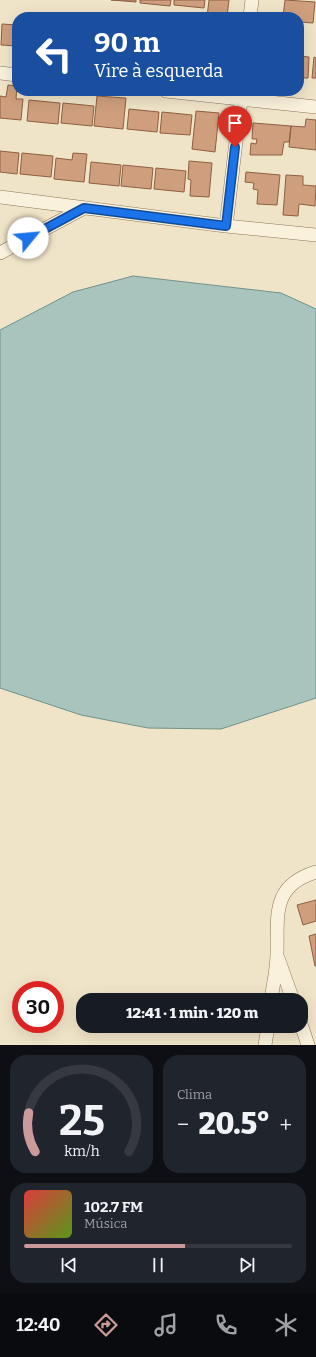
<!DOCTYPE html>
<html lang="pt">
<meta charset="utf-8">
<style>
body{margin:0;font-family:Bitter,serif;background:#20242c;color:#f1f3f6;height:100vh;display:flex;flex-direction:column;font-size:15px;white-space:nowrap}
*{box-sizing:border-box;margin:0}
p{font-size:13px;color:#9ea1a6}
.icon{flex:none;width:22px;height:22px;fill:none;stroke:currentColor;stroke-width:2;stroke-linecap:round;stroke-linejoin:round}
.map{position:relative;height:1045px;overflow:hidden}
.details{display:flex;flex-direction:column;gap:10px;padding:10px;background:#0d0f14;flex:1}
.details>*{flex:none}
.guide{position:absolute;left:12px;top:12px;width:292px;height:84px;border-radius:16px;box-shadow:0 4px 16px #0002;background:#1a4fa0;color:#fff;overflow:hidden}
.speed{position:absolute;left:12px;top:981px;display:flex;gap:8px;font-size:20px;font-weight:700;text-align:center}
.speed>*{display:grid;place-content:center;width:52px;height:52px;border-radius:50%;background:#171b24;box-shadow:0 4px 16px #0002;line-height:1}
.speed .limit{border:6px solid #d22;background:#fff;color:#111}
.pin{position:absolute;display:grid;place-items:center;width:34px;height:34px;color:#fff;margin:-41px -17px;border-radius:50% 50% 50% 0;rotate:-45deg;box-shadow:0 0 4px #0007}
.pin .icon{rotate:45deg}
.me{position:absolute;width:44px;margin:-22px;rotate:62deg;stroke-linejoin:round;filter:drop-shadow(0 0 3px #0008)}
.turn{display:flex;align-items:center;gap:14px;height:84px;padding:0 16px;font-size:18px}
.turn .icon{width:52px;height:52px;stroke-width:2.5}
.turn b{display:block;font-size:28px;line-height:34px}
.big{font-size:30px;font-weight:800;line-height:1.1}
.details .tile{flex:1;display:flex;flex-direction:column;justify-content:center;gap:6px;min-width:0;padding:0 14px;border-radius:16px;background:#20242c}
.details .dial{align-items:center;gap:0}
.dial svg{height:104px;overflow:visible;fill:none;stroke:#363941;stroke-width:7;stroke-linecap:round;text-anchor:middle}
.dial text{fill:#f1f3f6;stroke:none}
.song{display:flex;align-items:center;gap:12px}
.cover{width:48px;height:48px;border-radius:6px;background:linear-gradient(135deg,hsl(0 70% 55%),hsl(90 70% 35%))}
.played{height:4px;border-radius:2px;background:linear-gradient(90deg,#cc999b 60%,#363941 60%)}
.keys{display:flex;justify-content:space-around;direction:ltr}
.heat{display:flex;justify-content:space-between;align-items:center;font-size:22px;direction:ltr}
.details .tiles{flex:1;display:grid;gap:10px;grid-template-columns:1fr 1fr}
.tile:last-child{grid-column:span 2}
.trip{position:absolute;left:76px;top:993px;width:232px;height:40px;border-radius:16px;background:#171b24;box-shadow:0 4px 16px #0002;font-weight:800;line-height:40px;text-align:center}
.menu{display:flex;height:64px;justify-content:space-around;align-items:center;background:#090b0e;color:#9ea1a6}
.menu .icon{width:28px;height:28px}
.menu .selected{color:#cc999b}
.menu b{font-size:18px;color:#f1f3f6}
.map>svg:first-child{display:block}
.water{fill:#a9c4bc;stroke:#6f938a}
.building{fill:#cf9f7d;stroke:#8d5f41}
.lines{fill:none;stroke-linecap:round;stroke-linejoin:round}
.minor-casing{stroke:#8d765c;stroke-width:14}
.minor{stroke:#faf1dc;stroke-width:13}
.route-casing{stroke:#114b97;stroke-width:10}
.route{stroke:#1a73e8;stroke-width:7}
</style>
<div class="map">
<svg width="316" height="1045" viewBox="0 0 316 1045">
<rect width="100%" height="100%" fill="#f0e4c8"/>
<path class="water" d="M133,276l148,17 35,16v389l-95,31 -73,-1 -67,-13 -81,-27v-358l73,-38z"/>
<path class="building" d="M111,0h25v2z
M140,0h31l-1,6 -30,-3z
M174,0h31l-1,8 -30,-3z
M209,0h20l-2,17h-20z
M285,0l30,2 -2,21 -14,-1v-5h-16z
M2,24l15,1v21l-16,-1z
M299,56l10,1 -1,21h-9z
M314,57l2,1v20h-4z
M8,85l9,1 -1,13h7l-2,21 -21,-2v-22l6,1z
M97,96l29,2 -3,31 -29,-3z
M29,100l31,3 -2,21 -31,-3z
M63,103l31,3 -2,20 -31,-3z
M129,109l30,3 -2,20 -30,-3z
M196,111l23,2 -4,39 -23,-3z
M162,112l30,3 -2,20 -30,-2z
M306,119l10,1v30l-27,-3 2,-21 14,1z
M253,123l38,3 -2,16h-5l-2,13h-32l1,-12 5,1 1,-5h-5z
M0,151l19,2 -2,21 -17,-2z
M22,153l31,3 -2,21 -31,-3z
M73,153l14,1 -3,28 -30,-3 2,-21 16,2z
M189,161l23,2 -3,34 -19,-1 1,-16 -3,-1z
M91,162l30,3 -2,21 -30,-3z
M123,165l30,3 -2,21 -30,-3z
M156,168l30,3 -2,21 -30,-3z
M246,172l34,3 -3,30 -20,-1 1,-14 -5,-1 1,-6 -9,-1z
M286,175l17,1v9l13,1 -1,20 -16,-2 -1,12 -15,-1z
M316,900v21l-13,4 -6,-20z
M316,934v32h-1l-6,-30z"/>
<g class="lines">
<g class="minor-casing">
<path id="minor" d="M250,17l2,-17
M0,73l17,2
M166,91l150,16
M0,197l226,29 90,9
M226,226l16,-135
M0,253l84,-45
M278,958l15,42
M271,1000c2,-15 6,-31 6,-46 1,-39 -6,-68 39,-82
M301,1024l7,21
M265,1045l3,-19"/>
</g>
<use href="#minor" class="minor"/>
</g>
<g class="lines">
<g class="route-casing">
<path id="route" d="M28,238l56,-30 142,18 9,-79"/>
</g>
<use href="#route" class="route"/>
</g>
</svg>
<div class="speed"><div class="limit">30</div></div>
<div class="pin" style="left:235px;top:147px;background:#d93025"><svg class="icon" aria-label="arrive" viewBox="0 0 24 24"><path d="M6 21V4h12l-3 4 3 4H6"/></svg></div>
<svg class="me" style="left:28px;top:238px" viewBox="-20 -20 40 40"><circle r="19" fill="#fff"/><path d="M0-13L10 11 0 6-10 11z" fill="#1a73e8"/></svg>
<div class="trip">12:41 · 1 min · 120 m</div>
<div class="guide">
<div class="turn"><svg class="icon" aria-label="left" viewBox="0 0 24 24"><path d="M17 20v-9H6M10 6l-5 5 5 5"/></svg><div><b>90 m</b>Vire à esquerda</div></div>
</div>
</div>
<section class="details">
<div class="tiles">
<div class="tile dial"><svg viewBox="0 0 100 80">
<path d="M14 69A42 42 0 1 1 86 69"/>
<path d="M14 69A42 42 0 0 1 9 39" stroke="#cc999b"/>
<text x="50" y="56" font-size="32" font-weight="700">25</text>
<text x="50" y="72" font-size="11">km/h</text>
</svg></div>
<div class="tile"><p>Clima</p>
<div class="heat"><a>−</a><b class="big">20.5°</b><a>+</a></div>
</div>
<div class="tile">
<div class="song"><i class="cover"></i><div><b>102.7 FM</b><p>Música</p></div></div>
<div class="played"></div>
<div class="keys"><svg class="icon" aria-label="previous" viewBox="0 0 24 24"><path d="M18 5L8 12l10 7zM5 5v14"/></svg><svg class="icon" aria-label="pause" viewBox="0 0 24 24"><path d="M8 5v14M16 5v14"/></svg><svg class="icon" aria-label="next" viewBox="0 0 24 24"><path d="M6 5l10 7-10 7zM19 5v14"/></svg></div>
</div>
</div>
</section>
<nav class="menu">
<b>12:40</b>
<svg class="icon selected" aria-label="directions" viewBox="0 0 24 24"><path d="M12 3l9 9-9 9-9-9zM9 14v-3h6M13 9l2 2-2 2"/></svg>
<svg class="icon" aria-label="music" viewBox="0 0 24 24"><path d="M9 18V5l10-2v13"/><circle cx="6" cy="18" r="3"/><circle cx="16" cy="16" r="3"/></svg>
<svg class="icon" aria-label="phone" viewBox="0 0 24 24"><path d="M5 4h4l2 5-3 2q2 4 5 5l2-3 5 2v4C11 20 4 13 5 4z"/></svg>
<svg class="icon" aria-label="climate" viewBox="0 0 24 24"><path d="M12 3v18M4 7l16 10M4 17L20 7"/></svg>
</nav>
